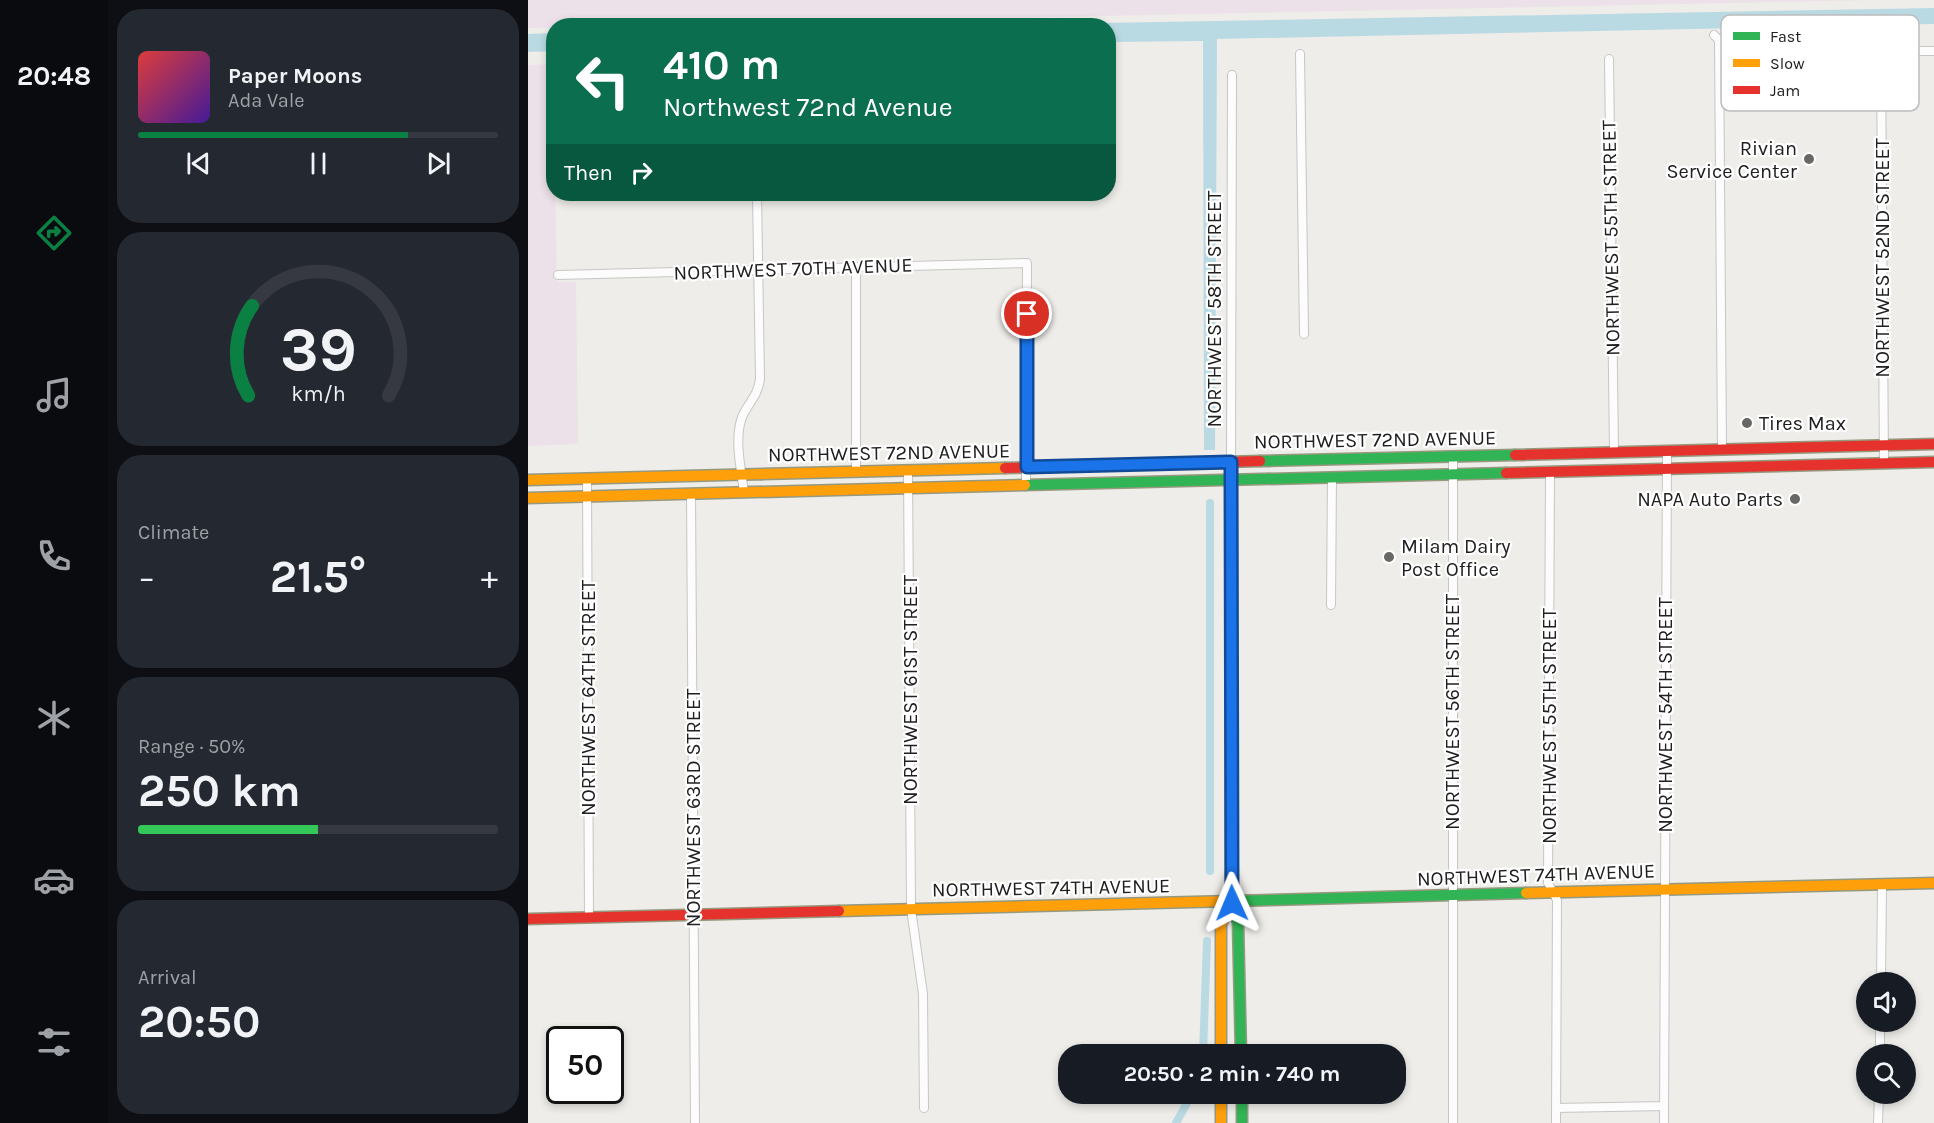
<!DOCTYPE html>
<meta charset="utf-8">
<style>
body{margin:0;font-family:Karla,sans-serif;background:#242831;color:#f1f3f6;height:100vh;display:flex;flex-direction:column;font-size:22px;white-space:nowrap}
*{box-sizing:border-box;margin:0}
p{font-size:20px;color:#9ea1a6}
.icon{flex:none;width:33px;height:33px;fill:none;stroke:currentColor;stroke-width:2;stroke-linecap:round;stroke-linejoin:round}
.map{position:relative;flex:1;overflow:hidden}
.details{display:flex;flex-direction:column;gap:9px;padding:9px;background:#0d0f14;width:420px}
.details>*{flex:none}
.banner{position:absolute;left:18px;top:18px;width:570px;height:183px;border-radius:24px;box-shadow:0 3px 9px #0003;background:#0b6e4f;color:#fff;overflow:hidden}
.controls{position:absolute;left:1328px;top:972px;display:grid;gap:12px}
.controls a{display:grid;place-items:center;width:60px;height:60px;border-radius:50%;background:#171b24;box-shadow:0 3px 9px #0003;font-size:30px}
.speed{position:absolute;left:18px;top:1026px;display:flex;gap:12px;font-size:30px;font-weight:700;text-align:center}
.speed>*{display:grid;place-content:center;width:78px;height:78px;border-radius:50%;background:#171b24;box-shadow:0 3px 9px #0003;line-height:1}
.speed .limit{border:3px solid #111;border-radius:9px;background:#fff;color:#111}
.pin{position:absolute;display:grid;place-items:center;width:51px;height:51px;color:#fff;margin:-26px;border:3px solid #fff;border-radius:50%;box-shadow:0 2px 6px #0007}
.me{position:absolute;width:66px;margin:-33px;rotate:359deg;stroke-linejoin:round;filter:drop-shadow(0 0 4px #0008)}
.turn{display:flex;align-items:center;gap:21px;height:126px;padding:0 18px;font-size:27px}
.turn .icon{width:78px;height:78px;stroke-width:2.5}
.turn b{display:block;font-size:42px;line-height:51px}
.then{display:flex;align-items:center;height:57px;padding:0 18px;background:#0003;gap:12px;font-size:22px}
.big{font-size:45px;font-weight:700;line-height:1.1}
.details .card{flex:1;display:flex;flex-direction:column;justify-content:center;gap:9px;min-width:0;padding:0 21px;border-radius:24px;background:#242831}
.details .dial{align-items:center;gap:0}
.dial svg{height:156px;overflow:visible;fill:none;stroke:#363941;stroke-width:7;stroke-linecap:round;text-anchor:middle}
.dial text{fill:#f1f3f6;stroke:none}
.song{display:flex;align-items:center;gap:18px}
.cover{width:72px;height:72px;border-radius:9px;background:linear-gradient(135deg,hsl(0 70% 55%),hsl(260 70% 35%))}
.played{height:6px;border-radius:3px;background:linear-gradient(90deg,#0b8043 75%,#363941 75%)}
.keys{display:flex;justify-content:space-around;direction:ltr}
.heat{display:flex;justify-content:space-between;align-items:center;font-size:33px;direction:ltr}
.charge{height:9px;border-radius:4px;background:linear-gradient(90deg,#34c759 50%,#363941 0)}
.trip{position:absolute;left:530px;top:1044px;width:348px;height:60px;border-radius:24px;background:#171b24;box-shadow:0 3px 9px #0003;font-weight:700;line-height:60px;text-align:center}
main{display:flex;flex:1;min-height:0}
.tabs{display:flex;flex-direction:column;width:108px;justify-content:space-around;align-items:center;background:#090b0e;color:#9ea1a6}
.tabs .icon{width:42px;height:42px}
.tabs .on{color:#0b8043}
.tabs b{font-size:27px;color:#f1f3f6}
.map>svg:first-child{display:block}
.industrial{fill:#ece1e8}
.water{fill:#badae3}
.lines{fill:none;stroke-linecap:round;stroke-linejoin:round}
.canal{stroke:#badae3;stroke-width:8}
.street-casing{stroke:#c7c6c5;stroke-width:10}
.fast-casing{stroke:#97997f;stroke-width:13}
.slow-casing{stroke:#97997f;stroke-width:13}
.jam-casing{stroke:#97997f;stroke-width:13}
.street{stroke:#fcfcfc;stroke-width:8}
.fast{stroke:#30b455;stroke-width:10}
.slow{stroke:#ff9f0a;stroke-width:10}
.jam{stroke:#e5322d;stroke-width:10}
.route-casing{stroke:#114b97;stroke-width:15}
.route{stroke:#1a73e8;stroke-width:10}
.poi-dot{fill:#686866;stroke:#fff;stroke-width:2}
.labels{text-anchor:middle;dominant-baseline:central;stroke-width:4.5;stroke-linejoin:round;paint-order:stroke}
.poi-label{font-size:20px;fill:#202020;stroke:#fff;text-anchor:end}
.street-label{font-size:20px;fill:#202020;stroke:#fff}
.key{fill:#fff;stroke:#bcbcbc;stroke-width:1.5}
.key-label{font-size:16px;fill:#202020}
</style>
<main>
<nav class="tabs">
<b>20:48</b>
<svg class="icon on" aria-label="directions" viewBox="0 0 24 24"><path d="M12 3l9 9-9 9-9-9zM9 14v-3h6M13 9l2 2-2 2"/></svg>
<svg class="icon" aria-label="music" viewBox="0 0 24 24"><path d="M9 18V5l10-2v13"/><circle cx="6" cy="18" r="3"/><circle cx="16" cy="16" r="3"/></svg>
<svg class="icon" aria-label="phone" viewBox="0 0 24 24"><path d="M5 4h4l2 5-3 2q2 4 5 5l2-3 5 2v4C11 20 4 13 5 4z"/></svg>
<svg class="icon" aria-label="climate" viewBox="0 0 24 24"><path d="M12 3v18M4 7l16 10M4 17L20 7"/></svg>
<svg class="icon" aria-label="car" viewBox="0 0 24 24"><path d="M5 17H2v-5l4-1 3-4h7l3 4 3 1v5h-3M9 17h6M6 11h13"/><circle cx="7" cy="17" r="2"/><circle cx="17" cy="17" r="2"/></svg>
<svg class="icon" aria-label="filters" viewBox="0 0 24 24"><path d="M4 7h16M4 17h16"/><circle cx="9" cy="7" r="2"/><circle cx="15" cy="17" r="2"/></svg>
</nav>
<section class="details">
<div class="card">
<div class="song"><i class="cover"></i><div><b>Paper Moons</b><p>Ada Vale</p></div></div>
<div class="played"></div>
<div class="keys"><svg class="icon" aria-label="previous" viewBox="0 0 24 24"><path d="M18 5L8 12l10 7zM5 5v14"/></svg><svg class="icon" aria-label="pause" viewBox="0 0 24 24"><path d="M8 5v14M16 5v14"/></svg><svg class="icon" aria-label="next" viewBox="0 0 24 24"><path d="M6 5l10 7-10 7zM19 5v14"/></svg></div>
</div>
<div class="card dial"><svg viewBox="0 0 100 80">
<path d="M14 69A42 42 0 1 1 86 69"/>
<path d="M14 69A42 42 0 0 1 16 23" stroke="#0b8043"/>
<text x="50" y="56" font-size="32" font-weight="700">39</text>
<text x="50" y="72" font-size="11">km/h</text>
</svg></div>
<div class="card"><p>Climate</p>
<div class="heat"><a>−</a><b class="big">21.5°</b><a>+</a></div>
</div>
<div class="card"><p>Range · 50%</p><b class="big">250 km</b><div class="charge"></div></div>
<div class="card"><p>Arrival</p><b class="big">20:50</b></div>
</section>
<div class="map">
<svg width="1406" height="1123" viewBox="0 0 1406 1123">
<rect width="100%" height="100%" fill="#eeede9"/>
<path class="industrial" d="M0,0h1344l-1344,28z
M25,64l4,218h19l2,162 -50,2v-381z"/>
<path class="water" d="M1406,8v16l-717,15 -2,411h-11l-1,-409 -94,1 -1,-16 -117,-1z
M25,33v18l-25,1v-18z"/>
<g class="lines">
<path class="canal" d="M682,503v368
M675,1054l4,-113
M648,1123l16,-29"/>
<g class="street-casing">
<path id="street" d="M1186,35l5,5 3,409
M772,54l4,280
M1081,59l5,393
M328,267v205
M30,275l469,-12 -1,222
M925,456v667
M703,462l1,-387
M1356,463l-3,-404 10,-8h43
M380,471l3,438 12,85 1,114
M1022,472l-2,411 9,17 -1,223
M59,479l2,438
M216,492c-3,-23 -10,-53 -2,-75 6,-14 16,-21 18,-38l-3,-185
M163,493l4,630
M803,605l1,-128
M1353,982l1,-98
M1352,1054v-32
M1028,1108l108,-2
M1136,1123l3,-672
M1350,1123l1,-29"/>
</g>
<g class="fast-casing">
<path id="fast" d="M732,461l255,-6
M497,485l481,-12
M703,730v151l1,22 6,20 3,131
M704,901l294,-8
M714,1094v29"/>
</g>
<g class="slow-casing">
<path id="slow" d="M0,480l477,-12
M0,498l497,-13
M998,893l408,-10
M311,911l393,-10
M693,1054v-130l11,-21
M693,1094v29"/>
</g>
<g class="jam-casing">
<path id="jam" d="M987,455l419,-11
M703,462v268
M477,468l255,-7
M978,473l428,-11
M0,919l311,-8"/>
</g>
<use href="#street" class="street"/>
<use href="#fast" class="fast"/>
<use href="#slow" class="slow"/>
<use href="#jam" class="jam"/>
</g>
<g class="lines">
<g class="route-casing">
<path id="route" d="M499,314v153l204,-5 1,441"/>
</g>
<use href="#route" class="route"/>
</g>
<g class="poi-dot">
<circle cx="1281" cy="159" r="6"/>
<circle cx="1219" cy="423" r="6"/>
<circle cx="1267" cy="499" r="6"/>
<circle cx="861" cy="557" r="6"/>
</g>
<g class="labels">
<g class="poi-label">
<text x="1269" y="148">Rivian<tspan x="1269" dy="23">Service Center</tspan></text>
<text x="1231" y="423" text-anchor="start">Tires Max</text>
<text x="1255" y="499">NAPA Auto Parts</text>
<text x="873" y="546" text-anchor="start">Milam Dairy<tspan x="873" dy="23">Post Office</tspan></text>
</g>
<g class="street-label">
<text transform="translate(1083 238) rotate(-91)">NORTHWEST 55TH STREET</text>
<text transform="translate(1354 258) rotate(-90)">NORTHWEST 52ND STREET</text>
<text transform="translate(265 269) rotate(-2)">NORTHWEST 70TH AVENUE</text>
<text transform="translate(686 309) rotate(-90)">NORTHWEST 58TH STREET</text>
<text transform="translate(847 440) rotate(-1)">NORTHWEST 72ND AVENUE</text>
<text transform="translate(361 453) rotate(-1)">NORTHWEST 72ND AVENUE</text>
<text transform="translate(382 690) rotate(-90)">NORTHWEST 61ST STREET</text>
<text transform="translate(60 698) rotate(-90)">NORTHWEST 64TH STREET</text>
<text transform="translate(924 712) rotate(-90)">NORTHWEST 56TH STREET</text>
<text transform="translate(1137 715) rotate(-90)">NORTHWEST 54TH STREET</text>
<text transform="translate(1021 726) rotate(-90)">NORTHWEST 55TH STREET</text>
<text transform="translate(165 808) rotate(-90)">NORTHWEST 63RD STREET</text>
<text transform="translate(1008 875) rotate(-2)">NORTHWEST 74TH AVENUE</text>
<text transform="translate(523 888) rotate(-1)">NORTHWEST 74TH AVENUE</text>
</g>
</g>
<rect x="1193" y="15" width="198" height="96" rx="9" class="key"/>
<rect x="1205" y="32" width="27" height="8" fill="#30b455"/>
<rect x="1205" y="59" width="27" height="8" fill="#ff9f0a"/>
<rect x="1205" y="86" width="27" height="8" fill="#e5322d"/>
<g class="key-label">
<text x="1242" y="42">Fast</text>
<text x="1242" y="69">Slow</text>
<text x="1242" y="96">Jam</text>
</g>
</svg>
<div class="controls">
<a><svg class="icon" aria-label="sound" viewBox="0 0 24 24"><path d="M4 9h4l5-4v14l-5-4H4zM17 9q2 3 0 6"/></svg></a>
<a><svg class="icon" aria-label="search" viewBox="0 0 24 24"><circle cx="10" cy="10" r="6"/><path d="M15 15l6 6"/></svg></a>
</div>
<div class="speed"><div class="limit">50</div></div>
<div class="pin" style="left:499px;top:314px;background:#d93025"><svg class="icon" aria-label="arrive" viewBox="0 0 24 24"><path d="M6 21V4h12l-3 4 3 4H6"/></svg></div>
<svg class="me" style="left:704px;top:903px" viewBox="-20 -20 40 40"><path d="M0-17L14 15 0 8-14 15z" fill="#1a73e8" stroke="#fff" stroke-width="4"/></svg>
<div class="trip">20:50 · 2 min · 740 m</div>
<div class="banner">
<div class="turn"><svg class="icon" aria-label="left" viewBox="0 0 24 24"><path d="M17 20v-9H6M10 6l-5 5 5 5"/></svg><div><b>410 m</b>Northwest 72nd Avenue</div></div>
<div class="then">Then<svg class="icon" aria-label="right" viewBox="0 0 24 24"><path d="M7 20v-9h11M14 6l5 5-5 5"/></svg></div>
</div>
</div>
</main>
